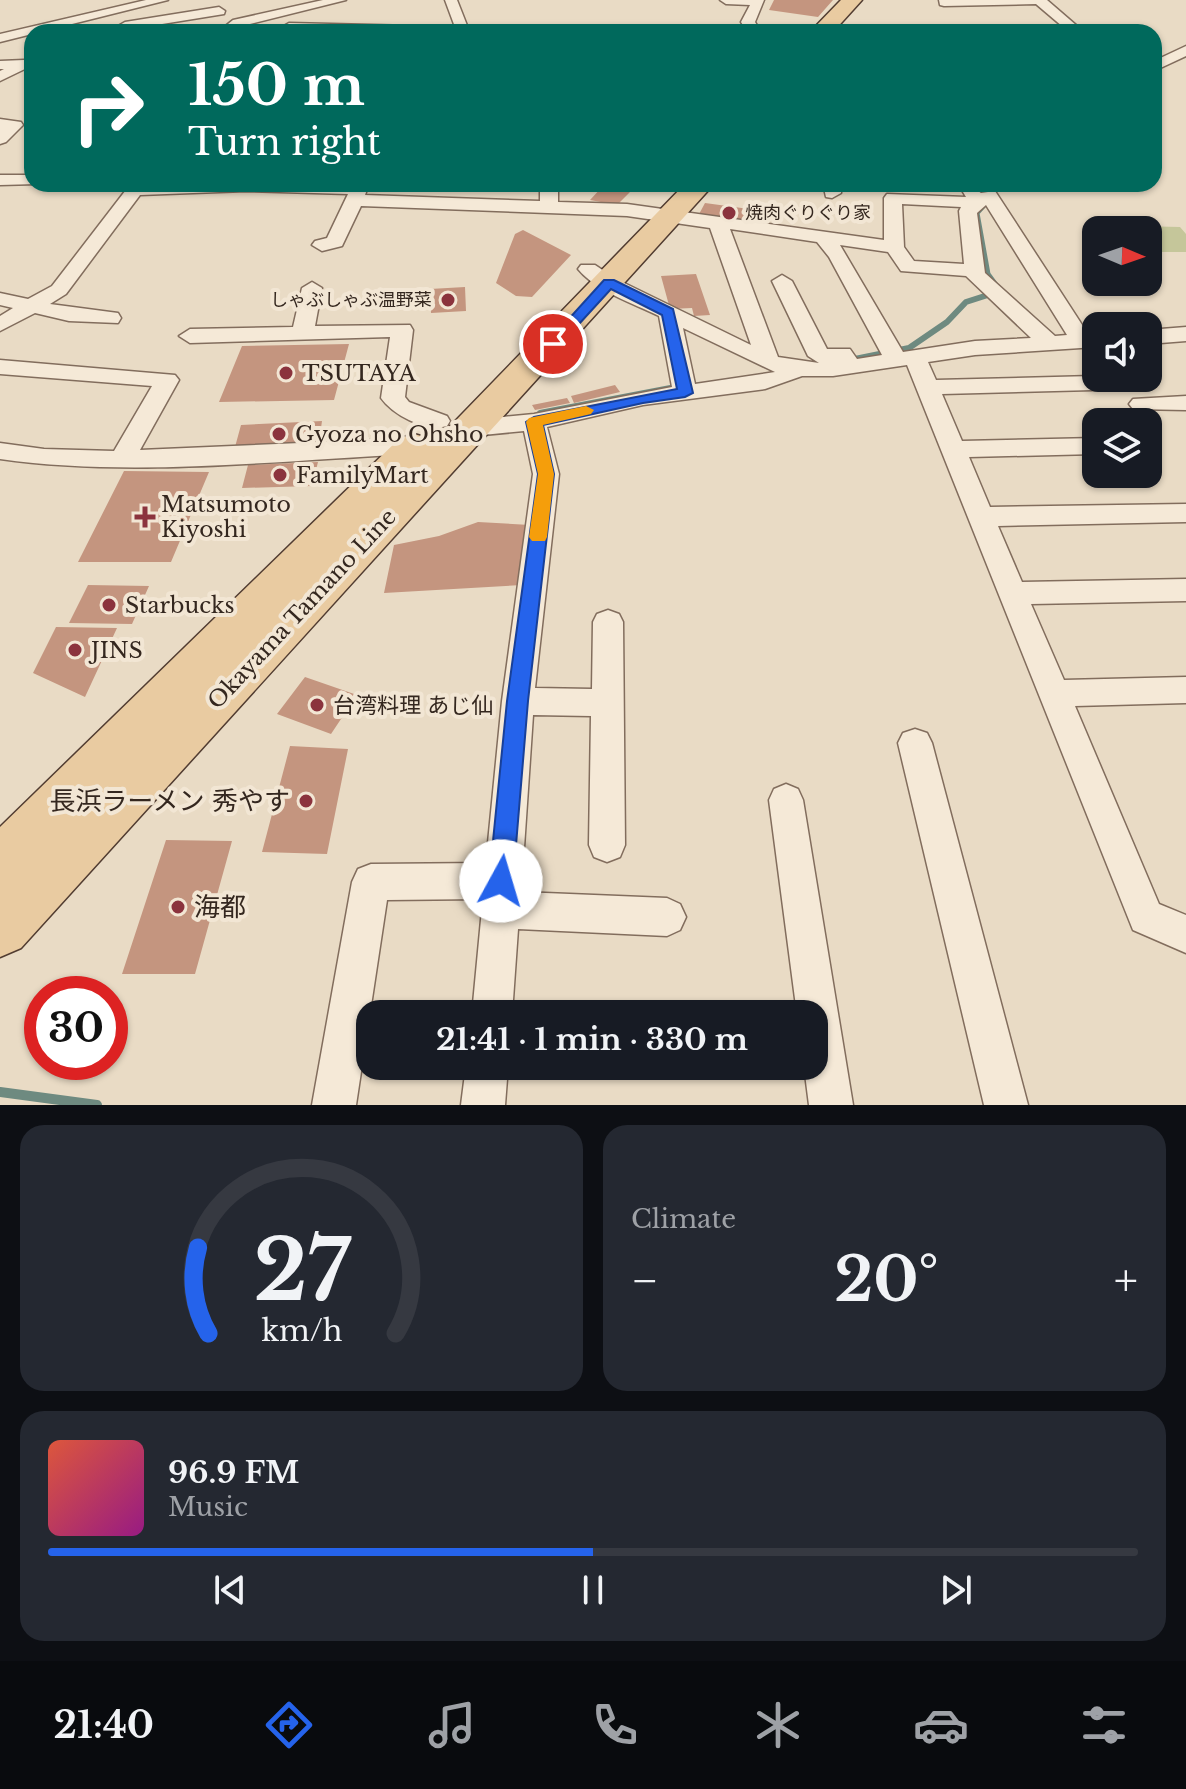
<!DOCTYPE html>
<meta charset="utf-8">
<style>
body{margin:0;font-family:"Libre Baskerville","Noto Sans JP",serif;background:#242831;color:#f1f3f6;height:100vh;display:flex;flex-direction:column;font-size:30px;white-space:nowrap}
*{box-sizing:border-box;margin:0}
p{font-size:26px;color:#9ea1a6}
.icon{flex:none;width:44px;height:44px;fill:none;stroke:currentColor;stroke-width:2;stroke-linecap:round;stroke-linejoin:round}
.map{position:relative;height:1105px;overflow:hidden}
.details{display:flex;flex-direction:column;gap:20px;padding:20px;background:#0d0f14;flex:1}
.details>*{flex:none}
.guide{position:absolute;left:24px;top:24px;width:1138px;height:168px;border-radius:24px;box-shadow:0 2px 6px #0004;background:#00695c;color:#fff;overflow:hidden}
.needle{width:52px;rotate:92deg}
.controls{position:absolute;left:1082px;top:216px;display:grid;gap:16px}
.controls a{display:grid;place-items:center;width:80px;height:80px;border-radius:16px;background:#171b24;box-shadow:0 2px 6px #0004;font-size:40px}
.speed{position:absolute;left:24px;top:976px;display:flex;gap:16px;font-size:40px;font-weight:700;text-align:center}
.speed>*{display:grid;place-content:center;width:104px;height:104px;border-radius:50%;background:#171b24;box-shadow:0 2px 6px #0004;line-height:1}
.speed .limit{border:12px solid #d22;background:#fff;color:#111}
.pin{position:absolute;display:grid;place-items:center;width:68px;height:68px;color:#fff;margin:-34px;border:4px solid #fff;border-radius:50%;box-shadow:0 2px 8px #0007}
.me{position:absolute;width:88px;margin:-44px;rotate:6deg;stroke-linejoin:round;filter:drop-shadow(0 0 6px #0008)}
.turn{display:flex;align-items:center;gap:28px;height:168px;padding:0 32px;font-size:36px}
.turn .icon{width:104px;height:104px;stroke-width:2.5}
.turn b{display:block;font-size:56px;line-height:68px}
.big{font-size:60px;font-weight:700;line-height:1.1}
.details .card{flex:1;display:flex;flex-direction:column;justify-content:center;gap:12px;min-width:0;padding:0 28px;border-radius:24px;background:#242831}
.details .dial{align-items:center;gap:0}
.dial svg{height:208px;overflow:visible;fill:none;stroke:#363941;stroke-width:7;stroke-linecap:round;text-anchor:middle}
.dial text{fill:#f1f3f6;stroke:none}
.song{display:flex;align-items:center;gap:24px}
.cover{width:96px;height:96px;border-radius:12px;background:linear-gradient(135deg,hsl(10 70% 55%),hsl(310 70% 35%))}
.played{height:8px;border-radius:4px;background:linear-gradient(90deg,#2563eb 50%,#363941 50%)}
.keys{display:flex;justify-content:space-around;direction:ltr}
.heat{display:flex;justify-content:space-between;align-items:center;font-size:44px;direction:ltr}
.details .tiles{flex:1;display:grid;gap:20px;grid-template-columns:1fr 1fr}
.card:last-child{grid-column:span 2}
.trip{position:absolute;left:356px;top:1000px;width:472px;height:80px;border-radius:24px;background:#171b24;box-shadow:0 2px 6px #0004;font-weight:700;line-height:80px;text-align:center}
.dock{display:flex;height:128px;justify-content:space-around;align-items:center;background:#090b0e;color:#9ea1a6}
.dock .icon{width:56px;height:56px}
.dock .current{color:#2563eb}
.dock b{font-size:36px;color:#f1f3f6}
.map>svg:first-child{display:block}
.green{fill:#c5c69a}
.lines{fill:none;stroke-linecap:round;stroke-linejoin:round}
.stream-far2{stroke:#6e8a80;stroke-width:5}
.stream-far1{stroke:#6e8a80;stroke-width:6}
.stream{stroke:#6e8a80;stroke-width:10}
.building{fill:#c4957f}
.street-casing{stroke:#826d5d;stroke-width:3}
.primary-casing{stroke:#513c31;stroke-width:3}
.street{fill:#f5e9d7;fill-rule:evenodd}
.primary{fill:#e9cba1;fill-rule:evenodd}
.route{fill:#2563eb;stroke:#184099;stroke-width:2}
.slow{fill:#f59e0b}
.poi-dot{fill:#8b333d;stroke:#f2e6d4;stroke-width:3}
.labels{text-anchor:middle;dominant-baseline:central;stroke-width:8;stroke-linejoin:round;paint-order:stroke}
.far-poi-label{font-size:18px;fill:#34271f;stroke:#f2e6d4;text-anchor:start}
.poi-label{font-size:22px;fill:#34271f;stroke:#f2e6d4;text-anchor:start}
.street-label{font-size:22px;fill:#34271f;stroke:#f2e6d4}
.near-poi-label{font-size:26px;fill:#34271f;stroke:#f2e6d4;text-anchor:end}
</style>
<div class="map">
<svg width="1186" height="1105" viewBox="0 0 1186 1105">
<rect width="100%" height="100%" fill="#e9dbc5"/>
<path class="green" d="M1137,226l43,1 6,7v18h-26l-12,-14v-8h-7z"/>
<g class="lines">
<path class="stream-far2" d="M995,184l-15,3 6,16 -9,10 11,61 8,11"/>
<path class="stream-far1" d="M850,360l59,-12 38,-26 19,-20 28,-9
M540,413l141,-27"/>
<path class="stream" d="M0,1092l97,13"/>
</g>
<path class="building" d="M774,0h59l-15,17 -49,-7z
M603,186l27,6 -13,13 -27,-5z
M705,203l44,6 -7,14 -44,-7z
M523,230l48,25 -39,42 -16,-1 -20,-13 19,-49z
M696,274l14,41 -16,1 -2,-8 -22,1 -9,-33z
M465,287l1,24 -35,2 -1,-24z
M349,344l-15,56 -115,2 23,-56z
M615,385l5,7 -46,11 -3,-7z
M567,398l3,5 -35,7 -3,-5z
M322,421l-3,21 -84,5 6,-22z
M318,462l-6,24 -70,2 6,-23z
M124,471l85,1 -38,90h-93z
M478,522l52,3 -8,60 -138,8 10,-48 45,-9z
M88,585l61,1 -17,38 -63,-1z
M56,627l61,1 -32,69 -52,-24z
M305,677l52,18 -26,39 -54,-20z
M290,746l58,3 -21,105 -65,-2z
M166,840l66,1 -37,133h-73z"/>
<g class="lines">
<g class="street-casing">
<path id="street" d="M146,0h22l-168,42v-8z
M323,0h23l-104,26 -8,6h-16l15,-12z
M445,0h12l11,28 17,4c-31,0 -188,6 -203,-5l7,-4 166,4z
M720,0h44l-9,22 6,10h-14l-6,-10 9,-17 -24,-1z
M939,0h108l37,32h-15l-33,-28 -92,2 -4,-1z
M219,7l6,4 -1,3 -99,16 -7,-4 7,-4z
M1186,46v10l-32,15v-10z
M24,60l5,1v6l-29,14v-10l4,-2h-4v-8z
M0,119l21,3 2,3 -17,17 -6,2z
M0,175h32v9h5l-37,1z
M369,184l-4,11 175,6v-17h18v18l69,2 257,36v-42l3,-4 79,3 -3,-5 9,-5 9,6 14,-2 93,143 8,-1v14l-121,8 -47,7 8,18 157,-4 8,2 4,5 -4,5 -8,2 -151,4 20,47 134,-3v16l-127,3 21,50 196,-3v18l-188,4 24,56 164,-3v22l-155,3 33,76 122,-3v26l-111,3 84,198 27,11v38l-53,-23 -226,-565 -74,11h-31l-37,13 -122,16 -96,22 12,47 -24,214 57,1 1,-67 4,-8 11,-4 11,4 4,8 2,223 -5,12 -13,5 -13,-5 -5,-12 2,-129 -58,-1 -12,177 146,6 13,6 6,13 -6,13 -13,6 -149,-7 -6,85h-40l11,-115 -96,1 -31,205h-44l40,-223 6,-13 13,-5 115,-1 16,-162 31,-227 -9,-43 -51,5 -9,-3 -3,-5 3,-5 9,-3 61,-6 138,-27 -13,-71c-26,-13 -62,-24 -81,-47l3,-4h14l21,14 135,66 -41,-117 -83,-12 -266,-10 -19,40 -20,5 -10,-6 3,-4 12,-3 21,-44 -102,-3 -106,4 -74,99 -16,10 68,9 3,5 -3,5 -49,-2 -34,-8 -35,18v-15l13,-8 -13,-3v-12l28,6 24,-13 77,-100zM902,204l59,3 -2,4 5,53 -50,-3 -10,-14zM986,205l81,130 -12,1 -70,-63 -8,-60zM730,229l87,13 12,15 53,98 -25,4 -7,-10h-23l-35,-68 -10,-6 -10,6 36,75 11,7 -41,-6zM840,245l48,7 13,19 65,5 65,62 -56,3 -72,11zM683,328l92,44 -80,12z
M823,184h18v9l-9,5 -6,-1z
M312,282l10,6 -7,38 95,-1 3,5 -8,67 4,5 38,14 3,5 -3,5c-22,6 -54,-11 -66,-28l9,-61 -200,6 -11,-7 11,-7 103,-2 9,-39z
M1186,327v14l-38,3v-14z
M0,360l175,15 4,5 -39,70 276,-12 9,2 4,6 -4,6 -9,2c-134,6 -283,24 -416,5v-16l44,6 70,2 38,-65 -152,-12z
M1186,396v14l-53,-1 -4,-5 4,-5z
M915,729l12,4 5,10 96,362h-44l-86,-362 5,-10z
M786,784l12,5 5,11 50,305h-44l-5,-39h10v-52h-17l-28,-214 5,-11z
M466,1066h42l-3,39h-44z"/>
</g>
<g class="primary-casing">
<path id="primary" d="M841,0h21l-29,32h-23z
M685,184h29l-693,764 -21,9v-130l400,-389 14,-4 14,4 4,7z"/>
</g>
<use href="#street" class="street"/>
<use href="#primary" class="primary"/>
</g>
<path class="route" d="M604,280h10l59,29 20,84 -8,4 -42,6 -100,22 11,49 -26,227 -15,180 -4,8 -8,4 -9,-4 -3,-8 18,-180 31,-227 -12,-52 8,-5 143,-28 -15,-74 -51,-26 -53,58h-10l-2,-3z"/>
<path class="slow" d="M586,406l8,4 -3,4 -48,11 11,49 -7,63 -2,4h-13l-3,-4 9,-63 -12,-52 3,-4z"/>
<g class="poi-dot">
<circle cx="729" cy="213" r="8"/>
<circle cx="448" cy="300" r="8"/>
<circle cx="286" cy="373" r="8"/>
<circle cx="279" cy="434" r="8"/>
<circle cx="280" cy="475" r="8"/>
<path d="M141 505h8v8h8v8h-8v8h-8v-8h-8v-8h8z"/>
<circle cx="109" cy="605" r="8"/>
<circle cx="75" cy="650" r="8"/>
<circle cx="317" cy="705" r="8"/>
<circle cx="306" cy="801" r="8"/>
<circle cx="178" cy="907" r="8"/>
</g>
<g class="labels">
<g class="far-poi-label">
<text x="745" y="213">焼肉ぐりぐり家</text>
<text x="432" y="300" text-anchor="end">しゃぶしゃぶ温野菜</text>
</g>
<g class="poi-label">
<text x="302" y="373">TSUTAYA</text>
<text x="295" y="434">Gyoza no Ohsho</text>
<text x="296" y="475">FamilyMart</text>
<text x="161" y="504">Matsumoto<tspan x="161" dy="25">Kiyoshi</tspan></text>
<text x="125" y="605">Starbucks</text>
<text x="91" y="650">JINS</text>
<text x="333" y="705">台湾料理 あじ仙</text>
</g>
<g class="street-label">
<text transform="translate(302 609) rotate(-47)">Okayama Tamano Line</text>
</g>
<g class="near-poi-label">
<text x="290" y="801">長浜ラーメン 秀やす</text>
<text x="194" y="907" text-anchor="start">海都</text>
</g>
</g>
</svg>
<div class="controls">
<a><svg class="needle" viewBox="-14 -14 28 28"><path d="M0-13l5 13h-10z" fill="#e53935"/><path d="M0 13l5-13h-10z" fill="#9ea1a6"/></svg></a>
<a><svg class="icon" aria-label="sound" viewBox="0 0 24 24"><path d="M4 9h4l5-4v14l-5-4H4zM17 9q2 3 0 6"/></svg></a>
<a><svg class="icon" aria-label="layers" viewBox="0 0 24 24"><path d="M12 4l9 5-9 5-9-5zM3 14l9 5 9-5"/></svg></a>
</div>
<div class="speed"><div class="limit">30</div></div>
<div class="pin" style="left:553px;top:344px;background:#d93025"><svg class="icon" aria-label="arrive" viewBox="0 0 24 24"><path d="M6 21V4h12l-3 4 3 4H6"/></svg></div>
<svg class="me" style="left:501px;top:881px" viewBox="-20 -20 40 40"><circle r="19" fill="#fff"/><path d="M0-13L10 11 0 6-10 11z" fill="#2563eb"/></svg>
<div class="trip">21:41 · 1 min · 330 m</div>
<div class="guide">
<div class="turn"><svg class="icon" aria-label="right" viewBox="0 0 24 24"><path d="M7 20v-9h11M14 6l5 5-5 5"/></svg><div><b>150 m</b>Turn right</div></div>
</div>
</div>
<section class="details">
<div class="tiles">
<div class="card dial"><svg viewBox="0 0 100 80">
<path d="M14 69A42 42 0 1 1 86 69"/>
<path d="M14 69A42 42 0 0 1 10 36" stroke="#2563eb"/>
<text x="50" y="56" font-size="32" font-weight="700">27</text>
<text x="50" y="72" font-size="11">km/h</text>
</svg></div>
<div class="card"><p>Climate</p>
<div class="heat"><a>−</a><b class="big">20°</b><a>+</a></div>
</div>
<div class="card">
<div class="song"><i class="cover"></i><div><b>96.9 FM</b><p>Music</p></div></div>
<div class="played"></div>
<div class="keys"><svg class="icon" aria-label="previous" viewBox="0 0 24 24"><path d="M18 5L8 12l10 7zM5 5v14"/></svg><svg class="icon" aria-label="pause" viewBox="0 0 24 24"><path d="M8 5v14M16 5v14"/></svg><svg class="icon" aria-label="next" viewBox="0 0 24 24"><path d="M6 5l10 7-10 7zM19 5v14"/></svg></div>
</div>
</div>
</section>
<nav class="dock">
<b>21:40</b>
<svg class="icon current" aria-label="directions" viewBox="0 0 24 24"><path d="M12 3l9 9-9 9-9-9zM9 14v-3h6M13 9l2 2-2 2"/></svg>
<svg class="icon" aria-label="music" viewBox="0 0 24 24"><path d="M9 18V5l10-2v13"/><circle cx="6" cy="18" r="3"/><circle cx="16" cy="16" r="3"/></svg>
<svg class="icon" aria-label="phone" viewBox="0 0 24 24"><path d="M5 4h4l2 5-3 2q2 4 5 5l2-3 5 2v4C11 20 4 13 5 4z"/></svg>
<svg class="icon" aria-label="climate" viewBox="0 0 24 24"><path d="M12 3v18M4 7l16 10M4 17L20 7"/></svg>
<svg class="icon" aria-label="car" viewBox="0 0 24 24"><path d="M5 17H2v-5l4-1 3-4h7l3 4 3 1v5h-3M9 17h6M6 11h13"/><circle cx="7" cy="17" r="2"/><circle cx="17" cy="17" r="2"/></svg>
<svg class="icon" aria-label="filters" viewBox="0 0 24 24"><path d="M4 7h16M4 17h16"/><circle cx="9" cy="7" r="2"/><circle cx="15" cy="17" r="2"/></svg>
</nav>
